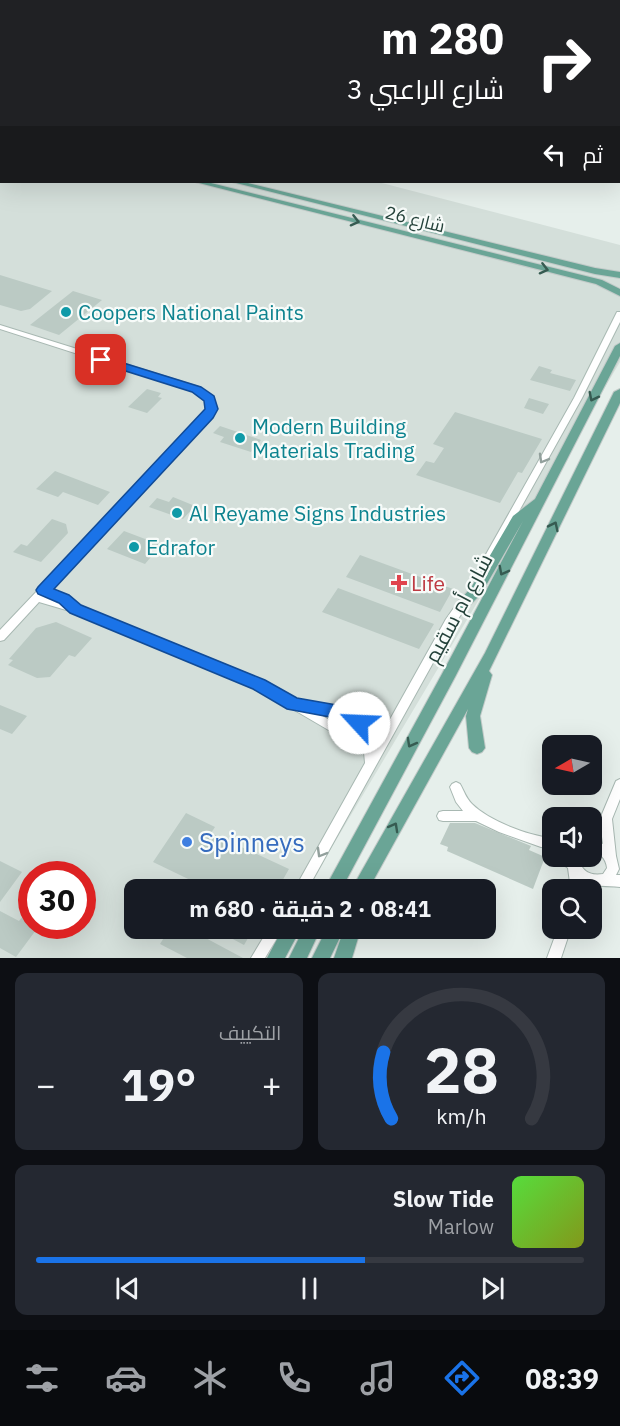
<!DOCTYPE html>
<html lang="ar">
<meta charset="utf-8">
<style>
body{margin:0;font-family:"IBM Plex Sans",Cairo,sans-serif;background:#242831;color:#f1f3f6;direction:rtl;height:100vh;display:flex;flex-direction:column;font-size:22px;white-space:nowrap}
*{box-sizing:border-box;margin:0}
p{font-size:20px;color:#9ea1a6}
.icon{flex:none;width:33px;height:33px;fill:none;stroke:currentColor;stroke-width:2;stroke-linecap:round;stroke-linejoin:round}
.map{position:relative;height:958px;overflow:hidden;direction:ltr}
.sheet{display:flex;flex-direction:column;gap:15px;padding:15px;background:#0d0f14;flex:1}
.sheet>*{flex:none}
.banner{position:absolute;left:0px;top:0px;width:621px;height:183px;box-shadow:0 6px 24px #0002;direction:rtl;background:#202124;color:#fff;overflow:hidden}
.needle{width:39px;rotate:261deg}
.buttons{position:absolute;left:542px;top:735px;display:grid;gap:12px}
.buttons a{display:grid;place-items:center;width:60px;height:60px;border-radius:12px;background:#171b24;box-shadow:0 6px 24px #0002;font-size:30px}
.speed{position:absolute;left:18px;top:861px;display:flex;gap:12px;font-size:30px;font-weight:700;text-align:center}
.speed>*{display:grid;place-content:center;width:78px;height:78px;border-radius:50%;background:#171b24;box-shadow:0 6px 24px #0002;line-height:1}
.speed .limit{border:9px solid #d22;background:#fff;color:#111}
.pin{position:absolute;display:grid;place-items:center;width:51px;height:51px;color:#fff;margin:-26px;border-radius:12px;box-shadow:0 3px 9px #0006}
.me{position:absolute;width:66px;margin:-33px;rotate:295deg;stroke-linejoin:round;filter:drop-shadow(0 0 4px #0008)}
.turn{display:flex;align-items:center;gap:21px;height:126px;padding:0 18px;font-size:27px}
.turn .icon{width:78px;height:78px;stroke-width:2.5}
.turn b{display:block;font-size:42px;line-height:51px}
.then{display:flex;align-items:center;height:57px;padding:0 18px;background:#0003;gap:12px;font-size:22px}
.big{font-size:45px;font-weight:700;line-height:1.1}
.sheet .widget{flex:1;display:flex;flex-direction:column;justify-content:center;gap:9px;min-width:0;padding:0 21px;border-radius:12px;background:#242831}
.sheet .dial{align-items:center;gap:0}
.dial svg{height:156px;overflow:visible;fill:none;stroke:#363941;stroke-width:7;stroke-linecap:round;text-anchor:middle}
.dial text{fill:#f1f3f6;stroke:none}
.song{display:flex;align-items:center;gap:18px}
.cover{width:72px;height:72px;border-radius:9px;background:linear-gradient(135deg,hsl(110 70% 55%),hsl(70 70% 35%))}
.played{height:6px;border-radius:3px;background:linear-gradient(90deg,#1a73e8 60%,#363941 60%)}
.keys{display:flex;justify-content:space-around;direction:ltr}
.heat{display:flex;justify-content:space-between;align-items:center;font-size:33px;direction:ltr}
.sheet .tiles{flex:1;display:grid;gap:15px;grid-template-columns:1fr 1fr}
.widget:last-child{grid-column:span 2}
.trip{position:absolute;left:124px;top:879px;width:372px;height:60px;border-radius:12px;background:#171b24;box-shadow:0 6px 24px #0002;font-weight:700;line-height:60px;text-align:center;direction:rtl}
.tab-bar{display:flex;height:96px;justify-content:space-around;align-items:center;background:#090b0e;color:#9ea1a6}
.tab-bar .icon{width:42px;height:42px}
.tab-bar .on{color:#1a73e8}
.tab-bar b{font-size:27px;color:#f1f3f6}
.map>svg:first-child{display:block}
.built{fill:#d4dfda;fill-rule:evenodd}
.building{fill:#bbcac4}
.lines{fill:none;stroke-linecap:round;stroke-linejoin:round}
.minor-casing{stroke:#a8b8b2;stroke-width:2}
.major-casing{stroke:#c2cac8;stroke-width:2}
.highway-casing{stroke:#c2cac8;stroke-width:2}
.minor{fill:#fff;fill-rule:evenodd}
.major{fill:#6aa596;fill-rule:evenodd}
.highway{fill:#2f6f62;fill-rule:evenodd}
.oneway{stroke:#365b51}
.oneway2{stroke:#92a09c}
.route{fill:#1a73e8;stroke:#114b97;stroke-width:1.5}
.culture-dot{fill:#0f9aa8;stroke:#f7fbf9;stroke-width:2}
.health-dot{fill:#e0444e;stroke:#f7fbf9;stroke-width:2}
.shop-dot{fill:#3f7fe0;stroke:#f7fbf9;stroke-width:2}
.labels{text-anchor:middle;dominant-baseline:central;stroke-width:4.5;stroke-linejoin:round;paint-order:stroke}
.far-street-label{font-size:18px;fill:#24423a;stroke:#f7fbf9}
.culture-label{font-size:21px;fill:#0d838f;stroke:#f7fbf9;text-anchor:start}
.health-label{font-size:21px;fill:#be3a42;stroke:#f7fbf9;text-anchor:start}
.street-label{font-size:21px;fill:#24423a;stroke:#f7fbf9}
.near-shop-label{font-size:26px;fill:#366cbe;stroke:#f7fbf9;text-anchor:start}
</style>
<div class="map">
<svg width="620" height="958" viewBox="0 0 620 958">
<rect width="100%" height="100%" fill="#e6efeb"/>
<path class="built" d="M0,81l2,101h376l242,63v117l-313,527 -172,1v38l149,1 -18,29h-266zM32,874h50v52h-50z"/>
<path class="building" d="M0,275l52,16 -22,18 -9,2 -21,-6z
M73,291l29,9 -43,35 -29,-10z
M539,366l13,4 -2,3 26,7 -6,11 -40,-11z
M147,389l14,4 -3,4 4,1 -15,15 -19,-6z
M529,398l20,6 -6,10 -19,-6z
M455,412l87,27 -20,34 -4,-1 -18,31 -84,-28 10,-14 8,2 10,-15 -11,-4z
M220,426l41,14 -10,12 -31,-10 4,-5 -11,-4z
M55,471l55,21 -12,13 -35,-13 -5,5 -22,-8z
M173,497l22,9 -12,13 -34,-12 8,-9 12,4z
M52,519l14,5 2,9 -27,29 -28,-10 8,-8 6,2z
M124,531l37,14 -16,19 -38,-15z
M360,555l93,34 -13,23 -94,-35z
M338,588l96,36 -15,25 -97,-37z
M56,622l36,16 -17,19 -6,-2 -19,22 -13,1 -29,-13 5,-5 -4,-1 27,-31z
M0,705l27,11 -15,18 -12,-5z
M186,813l29,14 -4,6 78,36 -12,21h-66l-58,-28z
M450,823h25l56,23 -2,4 16,7 -12,32 -86,-38 1,-4 -8,-3z
M0,861l22,11 -22,30z
M32,905v21h7l-23,31 -16,-9v-37l19,10z
M170,928h17l56,30h-56l-27,-14z
M212,928h42l-10,17z"/>
<g class="lines">
<g class="minor-casing">
<path id="minor" d="M617,312h3v10l-38,76 -98,176h-6l-2,-2 98,-174z
M0,325l199,62 11,7 6,12 -5,12 -160,171 17,7 11,10 184,75 34,20 63,13 5,9 -2,8 -3,4 10,4 4,9 72,-129 17,-24h8l1,3 -18,27 -147,265h-13l71,-127 -1,-11 -2,-7 -25,-10 -82,-48 -182,-75 -34,-10 -35,38 -4,1v-11l204,-215 4,-9 -4,-9 -11,-6 -193,-62zM46,595l14,7h1l-17,-6zM319,714l33,7 1,2 -1,5 -4,2 -3,-1z
M620,779v20l-8,20 4,37 3,13 -3,6h4v12c-13,-2 -25,1 -38,-5l1,8h-12l-3,-22 -11,-8 -2,-4h24c1,15 10,20 24,18l4,-6c-1,-10 -7,-15 -16,-18v-17l6,-7 19,-45zM602,837l1,7 -5,-2z
M456,782l4,2c4,7 6,14 12,20 17,17 57,32 80,34v10l-11,-1 -42,-15 -23,-11h-33l-4,-1 -2,-4 2,-4 4,-1h20l-7,-9 -6,-15 2,-3z
M269,928h14l-18,30h-14z
M558,928h13l-10,30h-14z"/>
</g>
<g class="major-casing">
<path id="major" d="M386,0h12l-15,2z
M0,129h2v5h-2z
M195,182h12l395,98 18,9v7l-24,-12z
M232,182h12l351,86 25,4v6l-25,-4z
M620,343v13l-165,321 -114,213h-17l118,-216 81,-153 -42,73 -14,14h-10l-2,-3 16,-17 42,-72 22,-17 80,-153z
M620,389v14l-131,268 3,4 -12,41 5,32 -3,4 -5,2 -5,-2 -3,-4 -3,-32 2,-7 -100,181h-17l134,-237 129,-261z
M283,928h18l-16,30h-18z
M304,928h17l-14,30h-18z
M327,928h34l-9,30h-18l10,-29 -14,29h-18z"/>
</g>
<g class="highway-casing">
<path id="highway" d="M101,0l14,2h-13z
M149,0l14,2h-13z
M195,0l13,2h-12z
M216,0l15,2h-14z
M331,0l14,2h-13z"/>
</g>
<use href="#minor" class="minor"/>
<use href="#major" class="major"/>
<use href="#highway" class="highway"/>
</g>
<defs><path id="oneway-chevron" d="M-2-3.5L2.5 0L-2 3.5" fill="none" stroke-width="1.6" stroke-linecap="round" stroke-linejoin="round" transform="scale(1.5)"/></defs>
<g class="oneway">
<use href="#oneway-chevron" transform="translate(355 221) rotate(14)"/>
<use href="#oneway-chevron" transform="translate(544 269) rotate(14)"/>
<use href="#oneway-chevron" transform="translate(593 397) rotate(117)"/>
<use href="#oneway-chevron" transform="translate(554 526) rotate(-64)"/>
<use href="#oneway-chevron" transform="translate(503 571) rotate(118)"/>
<use href="#oneway-chevron" transform="translate(411 743) rotate(119)"/>
<use href="#oneway-chevron" transform="translate(394 827) rotate(-61)"/>
</g>
<g class="oneway2">
<use href="#oneway-chevron" transform="translate(543 459) rotate(120)"/>
<use href="#oneway-chevron" transform="translate(321 853) rotate(120)"/>
</g>
<path class="route" d="M101,356l100,31 13,9 4,13 -5,9 -159,171 15,6 12,10 184,75 32,18 51,9 14,6 5,10 -2,5 -6,2 -6,-2 -3,-6 -4,-2 -59,-11 -34,-20 -183,-76 -11,-10 -21,-9 -2,-4 2,-3 167,-178 -1,-8 -12,-9 -95,-30 -2,-2z"/>
<g class="culture-dot">
<circle cx="66" cy="312" r="6"/>
<circle cx="240" cy="438" r="6"/>
<circle cx="177" cy="513" r="6"/>
<circle cx="134" cy="547" r="6"/>
</g>
<path class="health-dot" d="M396 574h6v6h6v6h-6v6h-6v-6h-6v-6h6z"/>
<circle class="shop-dot" cx="187" cy="842" r="6"/>
<g class="labels">
<g class="far-street-label">
<text transform="translate(415 219) rotate(14)">شارع 26</text>
</g>
<g class="culture-label">
<text x="78" y="312">Coopers National Paints</text>
<text x="252" y="426">Modern Building<tspan x="252" dy="24">Materials Trading</tspan></text>
<text x="189" y="513">Al Reyame Signs Industries</text>
<text x="146" y="547">Edrafor</text>
</g>
<g class="health-label">
<text x="411" y="583">Life</text>
</g>
<g class="street-label">
<text transform="translate(458 608) rotate(-62)">شارع أم سقيم</text>
</g>
<g class="near-shop-label">
<text x="199" y="842">Spinneys</text>
</g>
</g>
</svg>
<div class="buttons">
<a><svg class="needle" viewBox="-14 -14 28 28"><path d="M0-13l5 13h-10z" fill="#e53935"/><path d="M0 13l5-13h-10z" fill="#9ea1a6"/></svg></a>
<a><svg class="icon" aria-label="sound" viewBox="0 0 24 24"><path d="M4 9h4l5-4v14l-5-4H4zM17 9q2 3 0 6"/></svg></a>
<a><svg class="icon" aria-label="search" viewBox="0 0 24 24"><circle cx="10" cy="10" r="6"/><path d="M15 15l6 6"/></svg></a>
</div>
<div class="speed"><div class="limit">30</div></div>
<div class="pin" style="left:101px;top:360px;background:#d93025"><svg class="icon" aria-label="arrive" viewBox="0 0 24 24"><path d="M6 21V4h12l-3 4 3 4H6"/></svg></div>
<svg class="me" style="left:359px;top:723px" viewBox="-20 -20 40 40"><circle r="19" fill="#fff"/><path d="M0-13L10 11 0 6-10 11z" fill="#1a73e8"/></svg>
<div class="trip">08:41 · 2 دقيقة · 680 m</div>
<div class="banner">
<div class="turn"><svg class="icon" aria-label="right" viewBox="0 0 24 24"><path d="M7 20v-9h11M14 6l5 5-5 5"/></svg><div><b>280 m</b>شارع الراعبي 3</div></div>
<div class="then">ثم<svg class="icon" aria-label="left" viewBox="0 0 24 24"><path d="M17 20v-9H6M10 6l-5 5 5 5"/></svg></div>
</div>
</div>
<section class="sheet">
<div class="tiles">
<div class="widget dial"><svg viewBox="0 0 100 80">
<path d="M14 69A42 42 0 1 1 86 69"/>
<path d="M14 69A42 42 0 0 1 10 35" stroke="#1a73e8"/>
<text x="50" y="56" font-size="32" font-weight="700">28</text>
<text x="50" y="72" font-size="11">km/h</text>
</svg></div>
<div class="widget"><p>التكييف</p>
<div class="heat"><a>−</a><b class="big">19°</b><a>+</a></div>
</div>
<div class="widget">
<div class="song"><i class="cover"></i><div><b>Slow Tide</b><p>Marlow</p></div></div>
<div class="played"></div>
<div class="keys"><svg class="icon" aria-label="previous" viewBox="0 0 24 24"><path d="M18 5L8 12l10 7zM5 5v14"/></svg><svg class="icon" aria-label="pause" viewBox="0 0 24 24"><path d="M8 5v14M16 5v14"/></svg><svg class="icon" aria-label="next" viewBox="0 0 24 24"><path d="M6 5l10 7-10 7zM19 5v14"/></svg></div>
</div>
</div>
</section>
<nav class="tab-bar">
<b>08:39</b>
<svg class="icon on" aria-label="directions" viewBox="0 0 24 24"><path d="M12 3l9 9-9 9-9-9zM9 14v-3h6M13 9l2 2-2 2"/></svg>
<svg class="icon" aria-label="music" viewBox="0 0 24 24"><path d="M9 18V5l10-2v13"/><circle cx="6" cy="18" r="3"/><circle cx="16" cy="16" r="3"/></svg>
<svg class="icon" aria-label="phone" viewBox="0 0 24 24"><path d="M5 4h4l2 5-3 2q2 4 5 5l2-3 5 2v4C11 20 4 13 5 4z"/></svg>
<svg class="icon" aria-label="climate" viewBox="0 0 24 24"><path d="M12 3v18M4 7l16 10M4 17L20 7"/></svg>
<svg class="icon" aria-label="car" viewBox="0 0 24 24"><path d="M5 17H2v-5l4-1 3-4h7l3 4 3 1v5h-3M9 17h6M6 11h13"/><circle cx="7" cy="17" r="2"/><circle cx="17" cy="17" r="2"/></svg>
<svg class="icon" aria-label="filters" viewBox="0 0 24 24"><path d="M4 7h16M4 17h16"/><circle cx="9" cy="7" r="2"/><circle cx="15" cy="17" r="2"/></svg>
</nav>
